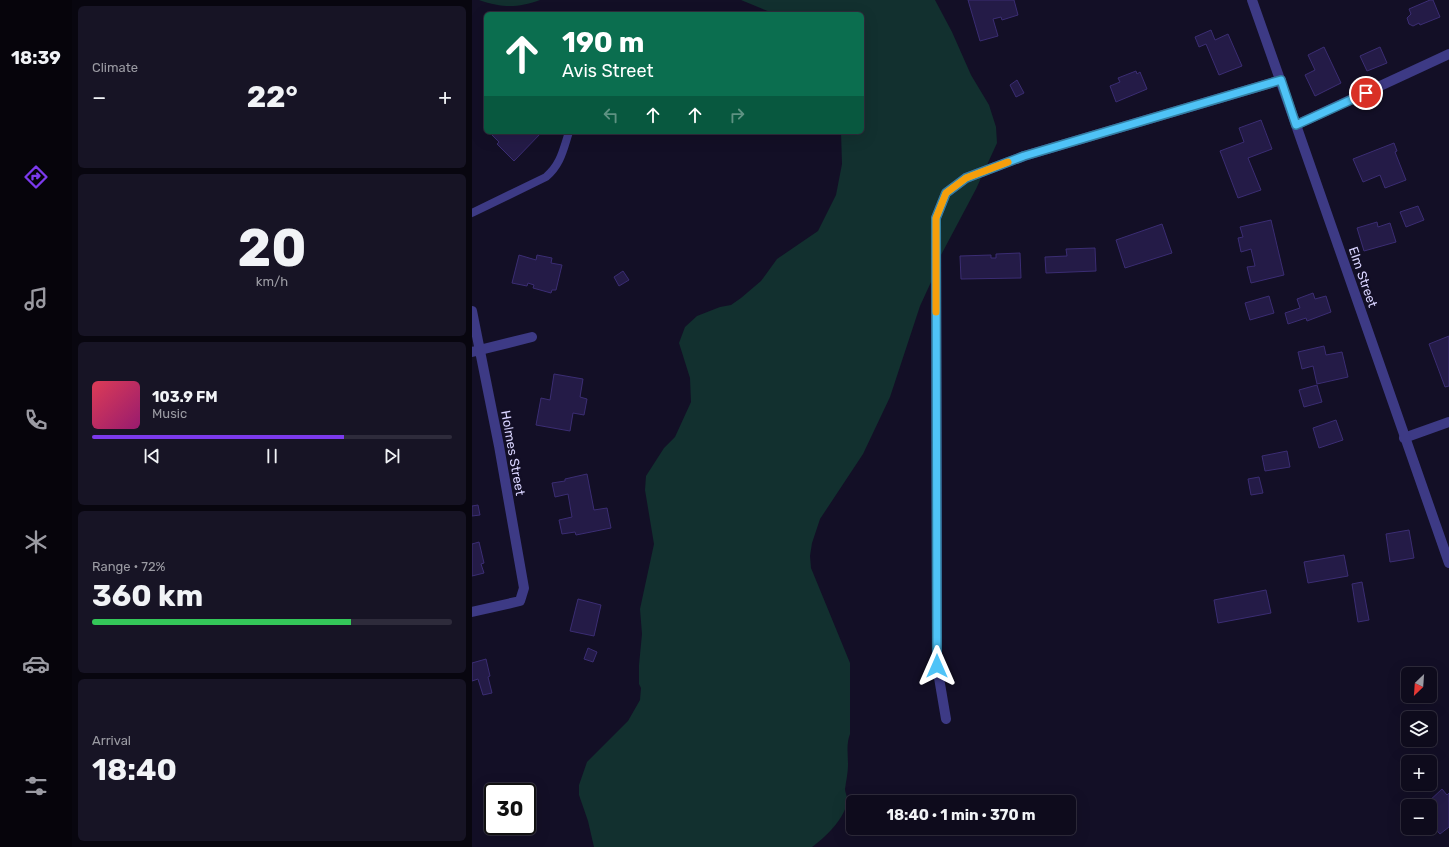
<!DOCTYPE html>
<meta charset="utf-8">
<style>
body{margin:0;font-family:Rubik,sans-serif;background:#171425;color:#f1f3f6;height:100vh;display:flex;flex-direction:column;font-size:15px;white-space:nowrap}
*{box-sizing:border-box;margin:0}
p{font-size:13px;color:#9b9ba3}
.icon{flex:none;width:22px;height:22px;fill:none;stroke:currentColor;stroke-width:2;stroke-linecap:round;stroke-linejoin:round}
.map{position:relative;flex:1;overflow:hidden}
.details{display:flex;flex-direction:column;gap:6px;padding:6px;background:#08060f;width:400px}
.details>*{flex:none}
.guide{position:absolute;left:12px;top:12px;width:380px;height:122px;border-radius:6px;box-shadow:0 4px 16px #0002,0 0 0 1px #2e2b3b;background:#0b6e4f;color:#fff;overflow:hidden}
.needle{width:26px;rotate:205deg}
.fabs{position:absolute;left:929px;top:667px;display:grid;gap:8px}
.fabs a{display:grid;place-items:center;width:36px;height:36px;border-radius:6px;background:#0e0b1c;box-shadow:0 4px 16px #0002,0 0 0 1px #2e2b3b;font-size:20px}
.speed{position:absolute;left:12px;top:783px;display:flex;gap:8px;font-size:20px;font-weight:700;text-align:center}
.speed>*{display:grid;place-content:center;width:52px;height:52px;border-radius:50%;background:#0e0b1c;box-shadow:0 4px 16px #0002,0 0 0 1px #2e2b3b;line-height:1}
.speed .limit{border:2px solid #111;border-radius:6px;background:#fff;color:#111}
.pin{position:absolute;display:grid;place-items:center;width:34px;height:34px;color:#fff;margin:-17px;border:2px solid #fff;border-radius:50%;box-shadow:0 1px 4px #0007}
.me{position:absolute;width:44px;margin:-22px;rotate:0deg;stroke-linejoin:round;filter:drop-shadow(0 0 3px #0008)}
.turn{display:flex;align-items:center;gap:14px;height:84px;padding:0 12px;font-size:18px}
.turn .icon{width:52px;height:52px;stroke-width:2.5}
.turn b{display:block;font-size:28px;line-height:34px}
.lanes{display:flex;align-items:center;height:38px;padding:0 12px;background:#0003;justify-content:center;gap:20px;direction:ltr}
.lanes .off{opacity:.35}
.big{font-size:30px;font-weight:700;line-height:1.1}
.details .widget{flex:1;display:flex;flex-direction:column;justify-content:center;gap:6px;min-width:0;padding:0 14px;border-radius:6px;background:#171425}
.details .dial{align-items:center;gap:0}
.dial b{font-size:52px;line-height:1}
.song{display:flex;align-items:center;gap:12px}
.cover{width:48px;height:48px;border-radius:6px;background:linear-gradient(135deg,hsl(350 70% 55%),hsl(320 70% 35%))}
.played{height:4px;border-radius:2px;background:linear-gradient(90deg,#7c3aed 70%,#2e2b3b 70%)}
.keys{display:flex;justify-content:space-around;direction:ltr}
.heat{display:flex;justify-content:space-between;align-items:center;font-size:22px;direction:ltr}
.charge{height:6px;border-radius:3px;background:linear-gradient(90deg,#34c759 72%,#2e2b3b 0)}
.trip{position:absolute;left:374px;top:795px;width:230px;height:40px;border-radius:6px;background:#0e0b1c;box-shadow:0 4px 16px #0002,0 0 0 1px #2e2b3b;font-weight:700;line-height:40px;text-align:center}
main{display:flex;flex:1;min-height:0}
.dock{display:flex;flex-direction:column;width:72px;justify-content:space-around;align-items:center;background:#06040b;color:#9b9ba3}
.dock .icon{width:28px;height:28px}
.dock .active{color:#7c3aed}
.dock b{font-size:18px;color:#f1f3f6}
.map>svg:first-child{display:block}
.green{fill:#12302f}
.building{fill:#241b47;stroke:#3b2d73}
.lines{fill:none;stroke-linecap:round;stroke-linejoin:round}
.service{stroke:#3d3a85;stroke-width:8}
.minor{stroke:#3d3a85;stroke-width:10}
.tertiary{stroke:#3d3a85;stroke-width:10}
.route-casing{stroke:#337fa1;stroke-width:10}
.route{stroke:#4fc3f7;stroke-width:7}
.slow{stroke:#f59e0b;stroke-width:7}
.labels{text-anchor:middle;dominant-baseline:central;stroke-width:4;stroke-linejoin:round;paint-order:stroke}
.street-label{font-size:13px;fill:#d9d4ff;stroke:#130f26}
</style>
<main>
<nav class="dock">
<b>18:39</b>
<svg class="icon active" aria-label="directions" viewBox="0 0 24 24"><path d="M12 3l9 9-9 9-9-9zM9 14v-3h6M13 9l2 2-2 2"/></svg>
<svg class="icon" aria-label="music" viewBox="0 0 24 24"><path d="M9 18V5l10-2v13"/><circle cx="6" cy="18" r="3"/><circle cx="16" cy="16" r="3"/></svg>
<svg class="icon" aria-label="phone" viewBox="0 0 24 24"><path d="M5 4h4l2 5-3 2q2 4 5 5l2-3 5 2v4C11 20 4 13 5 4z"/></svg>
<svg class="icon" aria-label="climate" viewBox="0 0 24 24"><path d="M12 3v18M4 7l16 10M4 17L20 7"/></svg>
<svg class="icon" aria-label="car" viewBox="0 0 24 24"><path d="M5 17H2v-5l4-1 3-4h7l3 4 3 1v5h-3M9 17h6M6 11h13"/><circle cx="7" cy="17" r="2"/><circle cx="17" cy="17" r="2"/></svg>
<svg class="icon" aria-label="filters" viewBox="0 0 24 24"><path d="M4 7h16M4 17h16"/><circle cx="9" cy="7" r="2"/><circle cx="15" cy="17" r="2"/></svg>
</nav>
<section class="details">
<div class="widget"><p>Climate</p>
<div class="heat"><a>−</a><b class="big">22°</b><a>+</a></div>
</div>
<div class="widget dial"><b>20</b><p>km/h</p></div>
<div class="widget">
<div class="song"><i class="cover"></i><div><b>103.9 FM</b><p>Music</p></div></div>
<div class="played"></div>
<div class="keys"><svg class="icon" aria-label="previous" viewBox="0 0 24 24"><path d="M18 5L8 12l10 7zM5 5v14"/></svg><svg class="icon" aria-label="pause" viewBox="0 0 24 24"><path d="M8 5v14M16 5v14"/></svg><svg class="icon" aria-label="next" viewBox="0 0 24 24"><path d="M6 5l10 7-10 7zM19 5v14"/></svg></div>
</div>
<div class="widget"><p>Range · 72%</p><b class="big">360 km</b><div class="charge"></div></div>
<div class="widget"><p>Arrival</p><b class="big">18:40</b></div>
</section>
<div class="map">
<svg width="977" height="847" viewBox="0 0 977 847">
<rect width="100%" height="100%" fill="#130f26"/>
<path class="green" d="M7,0h61c-23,8 -37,8 -61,0z
M269,0h194l17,32 19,43 18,30 7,22 1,16 -21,46 -35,66 -4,14 -17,37 -30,91 -27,57 -43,65 -8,24 -2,13 1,12 39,95v71c-4,10 -2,20 -2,31 0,8 -2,16 -3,24 0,4 3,8 2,12 -1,16 -22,37 -35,46h-218l-6,-26 -9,-26v-10l8,-23 41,-41 12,-21 1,-12 -2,-4v-19l3,-31 -2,-25 14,-65 -9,-54 1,-14 18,-28 11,-11 16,-35 -1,-24 -11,-35 6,-16 12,-11 23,-9 11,-2 10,-7 20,-17 16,-22 41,-28 18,-36 6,-31 -1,-32h21v-118h-87z"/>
<path class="building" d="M496,0h46l4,15 -16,5 -1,-3 -8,2 5,17 -18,5z
M958,0h3l7,17 -20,8 -1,-2 -6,3 -4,-2 -2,-6 4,-4 -2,-5z
M739,30l4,10 13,-6 14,32 -23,9 -13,-31 -7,3 -4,-10z
M852,47l17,36 -26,13 -10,-21 10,-5 -7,-15z
M908,47l7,16 -20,8 -7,-15z
M664,71l1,3 3,-2 7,17 -31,13 -6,-16 10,-4 -2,-4z
M545,80l7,13 -8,4 -6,-12z
M789,120l11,29 -24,9 13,32 -23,8 -18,-47 24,-9 -5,-14z
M17,132h53l-28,29 -17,-17 2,-2z
M922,143l3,8 -2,1 11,28 -21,8 -5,-13 -17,7 -10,-23z
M946,206l6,14 -18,7 -6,-15z
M799,220l13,55 -33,8 -4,-16 8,-1 -4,-17 -10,3 -3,-14 5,-1 -3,-10z
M905,222l1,5 12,-4 6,19 -32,9 -7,-23z
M690,224l10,29 -47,15 -9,-28z
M623,248l1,23 -50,2 -1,-16 22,-1 -1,-7z
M548,253l1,25 -60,1 -1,-23 31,-1v3h5v-4z
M47,255l17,5 1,-5 15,3 -1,5 11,2 -6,25h-4l-1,3 -18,-5 1,-3 -6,-2 -1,3 -15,-3z
M151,271l6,9 -10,6 -5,-9z
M841,293l2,6 11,-3 5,16 -24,9 -1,-3 -18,6 -3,-11 15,-5 -3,-9z
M797,296l5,17 -24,7 -5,-17z
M977,336v50l-4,1 -16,-43z
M852,346l2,9 16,-3 6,25 -31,7 -4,-18 -11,3 -4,-17z
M82,374l29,5 -3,18 7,2 -3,16 -11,-2 -3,18 -34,-6 5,-27 9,2z
M845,385l5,17 -18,5 -5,-17z
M864,420l7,20 -24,8 -6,-20z
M815,451l3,16 -25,4 -3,-15z
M115,474l7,36 13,-2 4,20 -35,7 -1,-3 -13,2 -3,-14 13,-3 -4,-23 -13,3 -3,-14 13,-2v-2z
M787,477l4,16 -12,2 -3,-16z
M6,505l2,10 -8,1v-10z
M937,530l5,28 -24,4 -4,-28z
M7,542l5,21 -3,1 3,9 -12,3v-32z
M872,555l4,21 -40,7 -4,-21z
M890,582l7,38 -11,2 -6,-38z
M794,590l5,23 -53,10 -4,-23z
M106,599l23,6 -7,31 -24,-5z
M116,648l9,4 -4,10 -9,-3z
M14,659l4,17 -2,1 4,16 -9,2 -5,-16 -6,2v-18z
M970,789l5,6 2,-2v34l-9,7 -10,-11v-8l5,-4 -8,-8z"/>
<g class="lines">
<path class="service" d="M0,213l74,-36c15,-13 17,-27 23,-45"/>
<path class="minor" d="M824,125l153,-71
M0,311l27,135 25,142 -4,13 -48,11
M0,352l60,-15
M932,438l45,-16
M474,719l-9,-53 -1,-448 10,-25 20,-15 58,-22 257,-76"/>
<path class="tertiary" d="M780,0l44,125 153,438"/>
</g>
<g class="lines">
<g class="route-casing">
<path id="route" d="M465,666l-1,-448 10,-25 20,-15 58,-22 257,-76 15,45 70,-32"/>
</g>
<use href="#route" class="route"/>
<path class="slow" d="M464,312v-94l10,-25 20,-15 42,-16"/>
</g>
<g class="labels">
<g class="street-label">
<text transform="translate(891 277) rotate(71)">Elm Street</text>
<text transform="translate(41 453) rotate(80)">Holmes Street</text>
</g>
</g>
</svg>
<div class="fabs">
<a><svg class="needle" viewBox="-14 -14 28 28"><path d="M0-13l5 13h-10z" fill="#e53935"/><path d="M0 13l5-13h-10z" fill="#9b9ba3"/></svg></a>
<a><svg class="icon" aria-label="layers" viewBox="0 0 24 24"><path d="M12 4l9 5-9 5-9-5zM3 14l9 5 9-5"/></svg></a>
<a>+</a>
<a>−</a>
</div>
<div class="speed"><div class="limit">30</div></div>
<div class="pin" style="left:894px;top:93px;background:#d93025"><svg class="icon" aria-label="arrive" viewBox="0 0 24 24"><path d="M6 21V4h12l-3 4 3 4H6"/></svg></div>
<svg class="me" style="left:465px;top:666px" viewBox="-20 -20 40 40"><path d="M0-17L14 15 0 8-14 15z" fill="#4fc3f7" stroke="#fff" stroke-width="4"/></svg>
<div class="trip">18:40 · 1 min · 370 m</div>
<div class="guide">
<div class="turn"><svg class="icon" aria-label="ahead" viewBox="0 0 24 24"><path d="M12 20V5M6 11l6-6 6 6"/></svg><div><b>190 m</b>Avis Street</div></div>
<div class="lanes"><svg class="icon off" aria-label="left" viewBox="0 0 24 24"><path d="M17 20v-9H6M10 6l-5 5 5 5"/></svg><svg class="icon" aria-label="ahead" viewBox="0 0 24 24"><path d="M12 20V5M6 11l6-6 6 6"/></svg><svg class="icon" aria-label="ahead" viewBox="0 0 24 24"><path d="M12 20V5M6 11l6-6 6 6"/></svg><svg class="icon off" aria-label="right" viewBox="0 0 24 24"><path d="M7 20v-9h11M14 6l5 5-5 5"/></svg></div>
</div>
</div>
</main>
